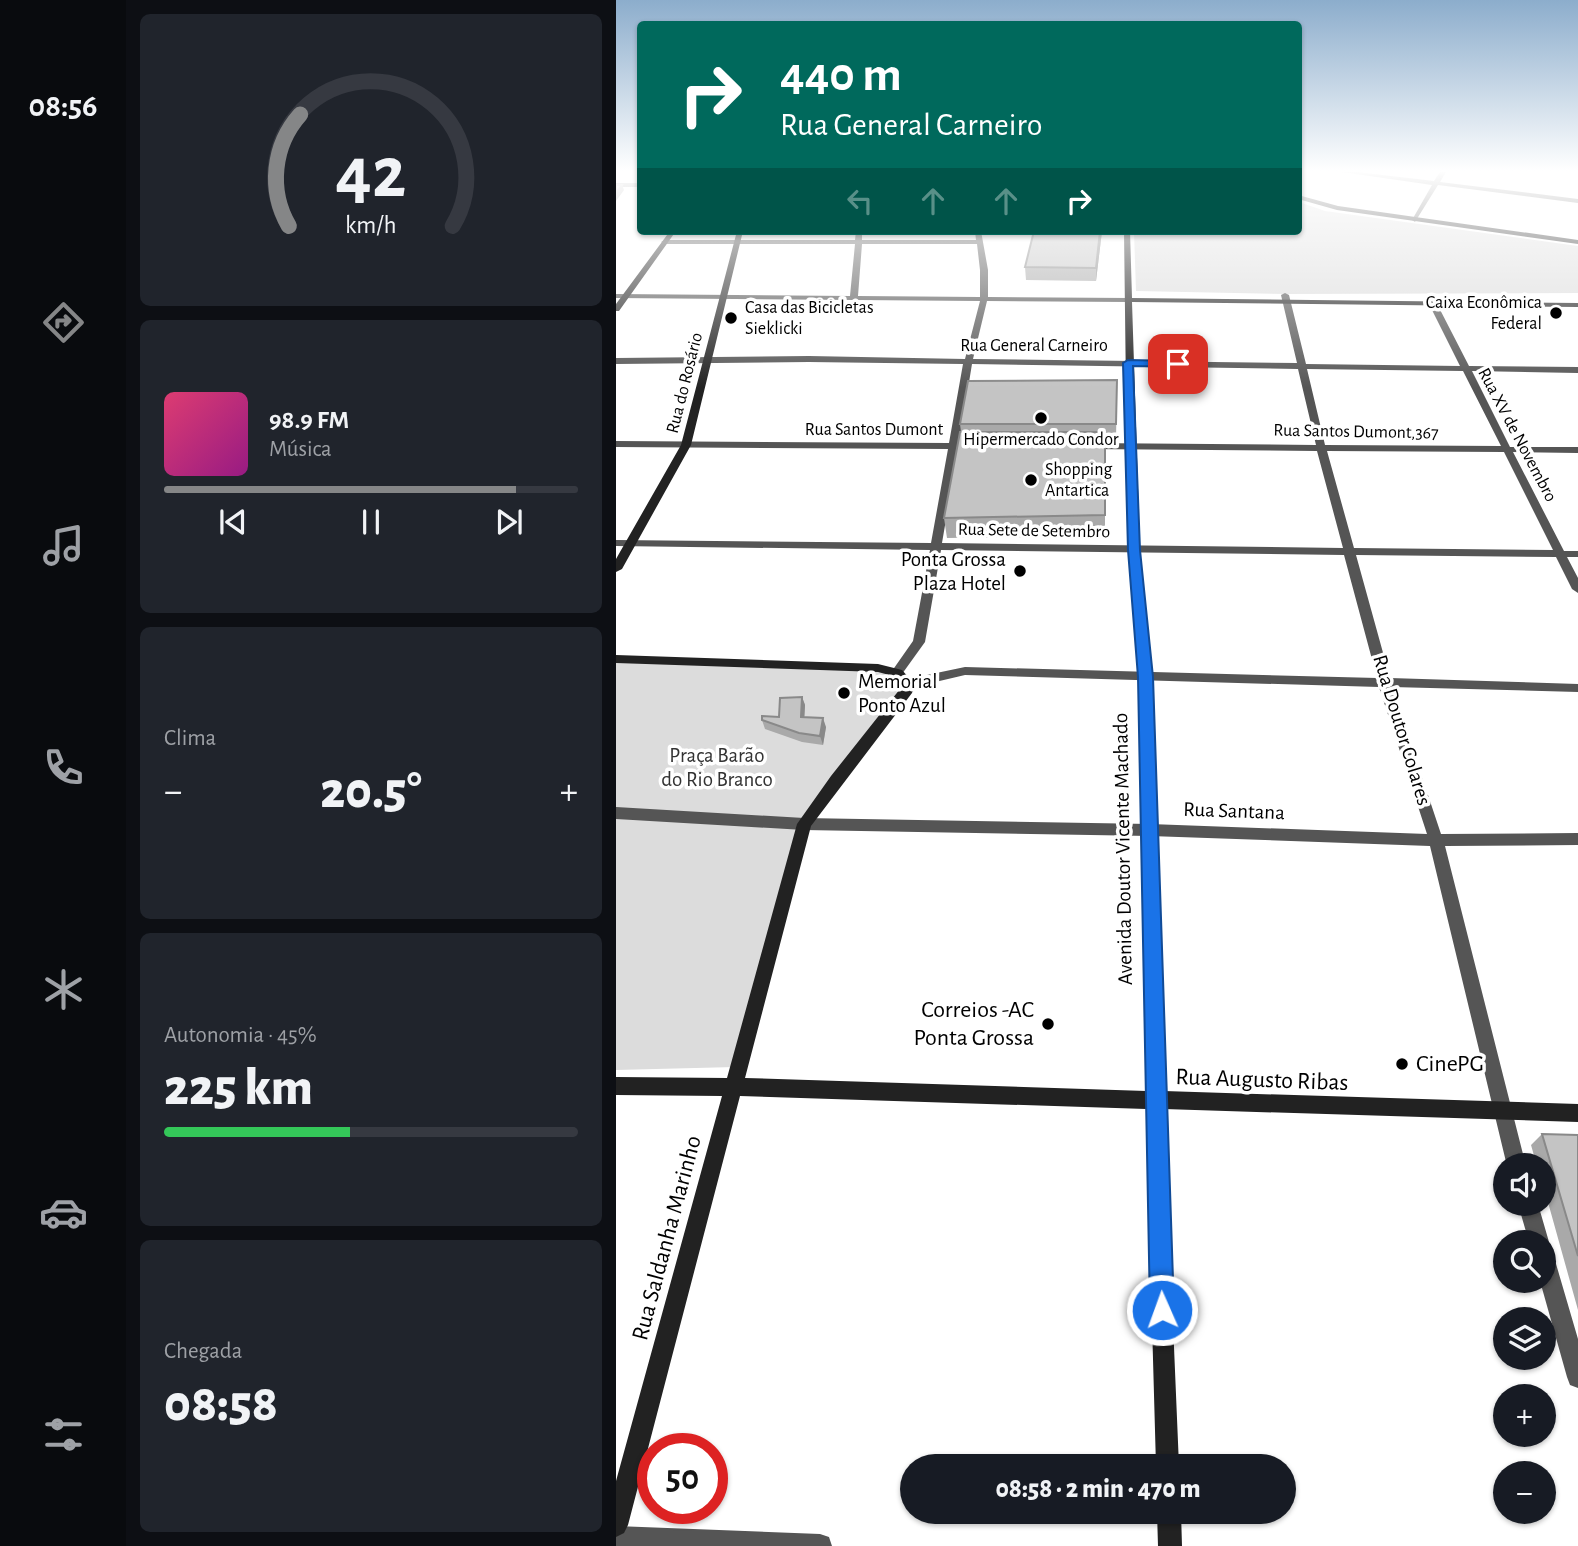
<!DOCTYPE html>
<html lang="pt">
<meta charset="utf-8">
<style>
body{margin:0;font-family:"Alegreya Sans",sans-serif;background:#20242c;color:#f1f3f6;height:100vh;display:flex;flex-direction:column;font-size:26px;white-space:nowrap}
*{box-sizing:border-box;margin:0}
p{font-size:23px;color:#9ea1a6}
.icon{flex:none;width:38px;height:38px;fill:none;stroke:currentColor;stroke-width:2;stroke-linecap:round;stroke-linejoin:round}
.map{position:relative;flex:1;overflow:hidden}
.sheet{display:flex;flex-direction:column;gap:14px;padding:14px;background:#0d0f14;width:490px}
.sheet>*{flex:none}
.hud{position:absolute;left:21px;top:21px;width:665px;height:214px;border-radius:7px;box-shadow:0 2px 5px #0004;background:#00695c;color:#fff;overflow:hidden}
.tools{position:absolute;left:877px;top:1153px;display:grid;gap:14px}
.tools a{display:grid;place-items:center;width:63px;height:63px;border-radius:50%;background:#171b24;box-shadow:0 2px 5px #0004;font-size:35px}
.speed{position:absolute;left:21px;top:1433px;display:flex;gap:14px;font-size:35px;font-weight:700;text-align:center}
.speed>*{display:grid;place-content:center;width:91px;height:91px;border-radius:50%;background:#171b24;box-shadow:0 2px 5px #0004;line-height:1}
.speed .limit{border:10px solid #d22;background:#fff;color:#111}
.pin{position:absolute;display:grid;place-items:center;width:60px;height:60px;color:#fff;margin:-30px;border-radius:14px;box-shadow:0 4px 10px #0006}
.me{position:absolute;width:77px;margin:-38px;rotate:358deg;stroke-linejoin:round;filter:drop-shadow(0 0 5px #0008)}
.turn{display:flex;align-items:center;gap:24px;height:147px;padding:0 28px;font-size:32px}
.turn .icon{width:91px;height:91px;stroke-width:2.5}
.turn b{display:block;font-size:49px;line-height:60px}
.lanes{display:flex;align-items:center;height:66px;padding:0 28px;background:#0003;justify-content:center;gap:35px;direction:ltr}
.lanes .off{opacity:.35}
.big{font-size:52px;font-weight:800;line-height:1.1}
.sheet .widget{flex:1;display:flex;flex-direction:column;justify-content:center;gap:10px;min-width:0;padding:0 24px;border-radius:10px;background:#20242c}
.sheet .dial{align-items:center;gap:0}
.dial svg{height:182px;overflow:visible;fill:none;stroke:#363941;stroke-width:7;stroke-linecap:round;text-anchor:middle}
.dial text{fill:#f1f3f6;stroke:none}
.song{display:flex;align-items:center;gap:21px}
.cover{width:84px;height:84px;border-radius:10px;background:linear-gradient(135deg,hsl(340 70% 55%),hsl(310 70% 35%))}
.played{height:7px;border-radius:4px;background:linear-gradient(90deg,#858687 85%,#363941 85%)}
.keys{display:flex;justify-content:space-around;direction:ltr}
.heat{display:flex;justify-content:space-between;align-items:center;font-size:38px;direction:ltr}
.charge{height:10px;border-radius:5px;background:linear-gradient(90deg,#34c759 45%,#363941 0)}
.trip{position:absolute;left:284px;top:1454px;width:396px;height:70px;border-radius:35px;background:#171b24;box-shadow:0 2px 5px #0004;font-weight:800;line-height:70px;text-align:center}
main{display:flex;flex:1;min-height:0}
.tab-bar{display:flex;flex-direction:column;width:126px;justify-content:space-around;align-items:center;background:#090b0e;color:#9ea1a6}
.tab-bar .icon{width:49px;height:49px}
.tab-bar .on{color:#858687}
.tab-bar b{font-size:32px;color:#f1f3f6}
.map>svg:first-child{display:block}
.green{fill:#dcdcdc}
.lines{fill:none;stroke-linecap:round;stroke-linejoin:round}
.street{fill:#555;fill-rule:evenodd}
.secondary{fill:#222;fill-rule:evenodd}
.wall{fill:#a9a9a9}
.shaded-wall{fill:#898989}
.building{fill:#c4c4c4;stroke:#898989;stroke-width:2}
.route{fill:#1a73e8;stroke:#114b97;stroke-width:2}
.poi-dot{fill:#000;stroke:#fff;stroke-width:2.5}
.labels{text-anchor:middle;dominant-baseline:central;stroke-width:7;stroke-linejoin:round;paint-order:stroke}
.far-poi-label{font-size:18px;fill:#000;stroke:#fff;text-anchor:start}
.far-street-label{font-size:18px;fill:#000;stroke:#fff}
.poi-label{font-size:21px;fill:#000;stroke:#fff;text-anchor:end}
.street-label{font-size:21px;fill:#000;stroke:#fff}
.park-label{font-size:21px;fill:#333;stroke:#fff}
.near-poi-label{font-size:24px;fill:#000;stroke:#fff;text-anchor:end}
.near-street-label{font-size:24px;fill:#000;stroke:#fff}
</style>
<main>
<nav class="tab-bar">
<b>08:56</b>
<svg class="icon on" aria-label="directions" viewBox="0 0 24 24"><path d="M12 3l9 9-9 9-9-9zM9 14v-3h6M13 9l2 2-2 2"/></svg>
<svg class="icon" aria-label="music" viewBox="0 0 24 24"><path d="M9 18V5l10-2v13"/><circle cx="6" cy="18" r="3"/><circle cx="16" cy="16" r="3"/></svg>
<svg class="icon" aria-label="phone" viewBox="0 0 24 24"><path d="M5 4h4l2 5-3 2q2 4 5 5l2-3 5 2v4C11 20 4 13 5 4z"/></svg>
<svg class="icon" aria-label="climate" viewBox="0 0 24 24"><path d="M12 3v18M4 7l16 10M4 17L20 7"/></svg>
<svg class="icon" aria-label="car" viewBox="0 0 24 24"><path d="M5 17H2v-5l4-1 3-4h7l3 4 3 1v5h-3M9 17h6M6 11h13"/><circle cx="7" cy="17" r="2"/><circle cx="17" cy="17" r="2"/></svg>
<svg class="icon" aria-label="filters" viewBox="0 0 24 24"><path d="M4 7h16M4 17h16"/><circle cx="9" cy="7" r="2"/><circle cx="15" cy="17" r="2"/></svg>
</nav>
<section class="sheet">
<div class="widget dial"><svg viewBox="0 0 100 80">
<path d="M14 69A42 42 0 1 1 86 69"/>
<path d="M14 69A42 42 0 0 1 19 20" stroke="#858687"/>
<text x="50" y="56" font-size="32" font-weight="700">42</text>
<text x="50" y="72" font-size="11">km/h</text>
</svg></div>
<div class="widget">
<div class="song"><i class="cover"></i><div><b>98.9 FM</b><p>Música</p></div></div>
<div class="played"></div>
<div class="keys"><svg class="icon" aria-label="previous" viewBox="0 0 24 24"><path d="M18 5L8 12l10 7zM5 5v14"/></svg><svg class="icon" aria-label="pause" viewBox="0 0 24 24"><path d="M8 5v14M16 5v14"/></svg><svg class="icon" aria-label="next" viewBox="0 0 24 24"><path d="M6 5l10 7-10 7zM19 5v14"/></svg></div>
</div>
<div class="widget"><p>Clima</p>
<div class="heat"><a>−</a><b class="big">20.5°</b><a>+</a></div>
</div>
<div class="widget"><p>Autonomia · 45%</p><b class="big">225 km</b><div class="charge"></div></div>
<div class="widget"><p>Chegada</p><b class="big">08:58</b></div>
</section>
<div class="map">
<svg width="962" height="1546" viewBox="0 0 962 1546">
<rect width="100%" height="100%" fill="#fff"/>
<path class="green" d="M683,202l26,9 253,35v47l-292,1 -150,-3 -2,-60h164z
M0,662l277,9 10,20 -103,133 -65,243 -119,3z"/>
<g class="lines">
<path class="street" d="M726,172h15l77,9 6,-9h6l-6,10 138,17v4l-140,-18 -23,37 -3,-2 20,-35z
M0,183h24v4h-24z
M240,231h6v9h114l-1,-9h6l7,39v27l141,1 4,2 -4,2 -142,-1 -14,58 324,4 -16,-68 4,-2 4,2 17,69 154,2 -35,-70 4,-2 4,2 36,70 109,1v6l-106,-2 38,76h68v6l-65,-1 51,99h14v6h-11l11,21v15l-6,-4 -16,-32 -200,-2 34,123 188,6v8l-186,-5 49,147 137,-1v12l-133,1 81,320h-19l-77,-320 -280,-10 -346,-6 -188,-11v-12l188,11 346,6 277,10 -48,-147 -414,-12 -34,8 -24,11 -6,-4 21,-14 43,-9 412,11 -33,-123 -403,-5 -16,92 -23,32 -4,1 -6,-4 21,-30 17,-91 -314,-4v-6l315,3 17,-94 -332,-2v-6l333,2 14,-79 -154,-2 -193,2v-6l193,-2 156,3 15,-58 -364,-3v-4l234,2 5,-52h-190l-4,-2 4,-2h190zM246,244h115l3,26v27l-122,-1zM356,364l326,5 18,76 -230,-2 -5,3 5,3 231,2 26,97 -401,-5 16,-94h17l5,-3 -5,-3h-16zM691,369l156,2 38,75 -176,-1zM711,451l177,1 49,98 -199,-2z
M902,1204h20l11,38 -2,6 4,2 3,7 24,82v49l-8,-3 -3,-8 -27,-96h4v-39h-15z
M0,1526l204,8 9,3 3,9h-216z"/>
<path class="secondary" d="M682,195l40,11 240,34v4l-241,-34 -39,-11z
M54,231h6l-57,80h-3v-7z
M121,231h6l-52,214 -69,124 -6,3v-13l65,-114z
M508,231h6l2,67 446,5v4l-446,-5 8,248 12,127 12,414 414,13v18l-414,-13 15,357h-23l-10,-357 -406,-13 -112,429 -4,8 -8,4v-56l106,-385 -106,-1v-18l111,1 70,-254 34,-48 69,-87 -7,-13 -15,-4 -262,-9v-8l262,9 24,6 8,9 3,11 -1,3 -101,133 -66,252 401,13 -6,-414 -12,-127z
M541,1512h24l1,34h-24z"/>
</g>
<path class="wall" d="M418,231h68l-6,50 -70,-1 -1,-13z
M501,380l-1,60h-11v96l-158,2 -3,-20 17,-86 -1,-8z
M186,697l3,8 -1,12 22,10 -3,18 -21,-3 -37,-13 -3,-9 17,-3z
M926,1134l36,1v175l-34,-122v-22h-7l-6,-21z"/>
<path class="shaded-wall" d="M6,185l2,5 -8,11v-8z
M484,231h2l-6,50v-13z
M186,697l3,8 -1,21 -3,-9z
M207,718l3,9 -3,18 -3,-9z"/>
<path class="building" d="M0,185h6l-6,8z
M418,231h66l-4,37 -71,-1z
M501,380l-1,44h-156l8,-43z
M344,432h145v83l-161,3z
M186,697l-1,20 22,1 -3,18 -21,-3 -37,-13v-4l17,1 1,-19z
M926,1134l36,1v121z"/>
<linearGradient id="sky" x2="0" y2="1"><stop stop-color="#8cadcc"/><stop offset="0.44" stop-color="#fff"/><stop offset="1" stop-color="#fff" stop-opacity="0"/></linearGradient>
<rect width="962" height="388" fill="url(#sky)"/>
<path class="route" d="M512,360l50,1 5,3 -5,3 -45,-1 7,184 13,127 21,633 -4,8 -8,4 -8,-4 -4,-8 -12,-633 -10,-127 -5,-187z"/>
<g class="poi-dot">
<circle cx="940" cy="313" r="7"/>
<circle cx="115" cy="318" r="7"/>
<circle cx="425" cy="418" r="7"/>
<circle cx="415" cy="480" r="7"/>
<circle cx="404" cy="571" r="7"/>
<circle cx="228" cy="693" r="7"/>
<circle cx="432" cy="1024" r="7"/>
<circle cx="786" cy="1064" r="7"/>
</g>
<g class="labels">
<g class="far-poi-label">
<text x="926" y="303" text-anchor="end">Caixa Econômica<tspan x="926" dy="21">Federal</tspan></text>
<text x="129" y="308">Casa das Bicicletas<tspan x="129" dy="21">Sieklicki</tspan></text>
<text x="425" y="440" text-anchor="middle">Hipermercado Condor</text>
<text x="429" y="470">Shopping<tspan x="429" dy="21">Antartica</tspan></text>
</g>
<g class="far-street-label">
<text x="418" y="346">Rua General Carneiro</text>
<text transform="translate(69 383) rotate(-76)">Rua do Rosário</text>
<text x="258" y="430">Rua Santos Dumont</text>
<text transform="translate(740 432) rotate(1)">Rua Santos Dumont,367</text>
<text transform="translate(901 435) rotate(62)">Rua XV de Novembro</text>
<text transform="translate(418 531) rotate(1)">Rua Sete de Setembro</text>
</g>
<g class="poi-label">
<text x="390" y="559">Ponta Grossa<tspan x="390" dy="24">Plaza Hotel</tspan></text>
<text x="242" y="681" text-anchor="start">Memorial<tspan x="242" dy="24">Ponto Azul</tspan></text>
</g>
<g class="street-label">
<text transform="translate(786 730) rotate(73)">Rua Doutor Colares</text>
<text transform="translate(618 811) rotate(2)">Rua Santana</text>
<text transform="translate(507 849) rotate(-91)">Avenida Doutor Vicente Machado</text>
</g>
<g class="park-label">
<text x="101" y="755">Praça Barão<tspan x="101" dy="24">do Rio Branco</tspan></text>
</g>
<g class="near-poi-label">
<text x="418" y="1010">Correios -AC<tspan x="418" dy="28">Ponta Grossa</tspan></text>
<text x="800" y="1064" text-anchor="start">CinePG</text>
</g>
<g class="near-street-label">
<text transform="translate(646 1080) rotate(2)">Rua Augusto Ribas</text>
<text transform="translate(51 1238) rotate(-75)">Rua Saldanha Marinho</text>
</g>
</g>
</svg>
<div class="tools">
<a><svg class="icon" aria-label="sound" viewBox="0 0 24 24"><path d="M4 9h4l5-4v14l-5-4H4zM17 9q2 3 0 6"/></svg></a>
<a><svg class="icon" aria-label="search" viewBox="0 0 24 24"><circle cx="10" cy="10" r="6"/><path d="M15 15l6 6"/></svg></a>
<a><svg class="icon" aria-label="layers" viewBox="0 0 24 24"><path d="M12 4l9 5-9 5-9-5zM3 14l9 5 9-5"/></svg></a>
<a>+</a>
<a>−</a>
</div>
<div class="speed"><div class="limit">50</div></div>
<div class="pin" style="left:562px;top:364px;background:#d93025"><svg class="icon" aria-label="arrive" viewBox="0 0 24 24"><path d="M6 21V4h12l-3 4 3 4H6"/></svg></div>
<svg class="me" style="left:546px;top:1310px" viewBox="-20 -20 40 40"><circle r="17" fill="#1a73e8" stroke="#fff" stroke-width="3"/><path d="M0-11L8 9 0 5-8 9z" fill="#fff"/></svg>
<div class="trip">08:58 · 2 min · 470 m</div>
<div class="hud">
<div class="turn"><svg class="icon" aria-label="right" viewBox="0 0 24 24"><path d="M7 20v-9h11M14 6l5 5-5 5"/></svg><div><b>440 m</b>Rua General Carneiro</div></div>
<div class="lanes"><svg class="icon off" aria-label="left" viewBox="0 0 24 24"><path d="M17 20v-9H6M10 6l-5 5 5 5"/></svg><svg class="icon off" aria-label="ahead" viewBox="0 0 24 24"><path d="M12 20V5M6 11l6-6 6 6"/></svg><svg class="icon off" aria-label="ahead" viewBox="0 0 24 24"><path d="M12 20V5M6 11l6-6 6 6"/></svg><svg class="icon" aria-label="right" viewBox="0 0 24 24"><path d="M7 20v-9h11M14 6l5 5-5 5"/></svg></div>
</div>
</div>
</main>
